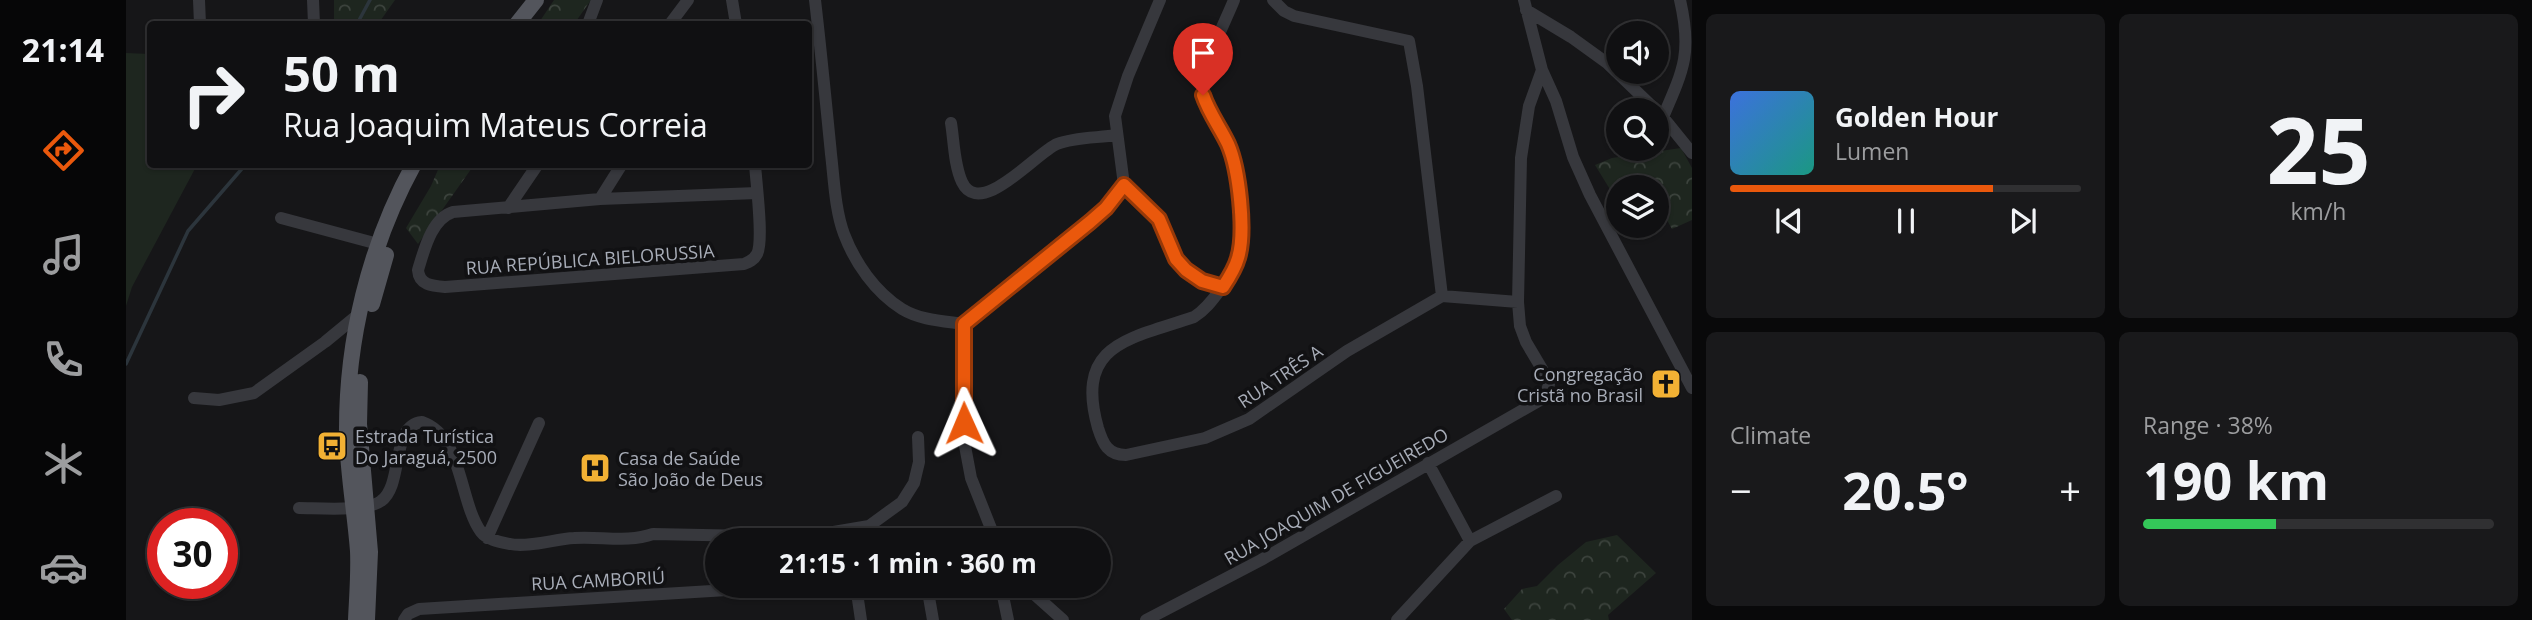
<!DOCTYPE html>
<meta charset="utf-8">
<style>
body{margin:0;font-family:"Open Sans",sans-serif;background:#19191b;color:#f1f3f6;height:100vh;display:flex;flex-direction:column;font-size:26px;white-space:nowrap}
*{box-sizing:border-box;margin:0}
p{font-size:23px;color:#9c9d9f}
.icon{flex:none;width:38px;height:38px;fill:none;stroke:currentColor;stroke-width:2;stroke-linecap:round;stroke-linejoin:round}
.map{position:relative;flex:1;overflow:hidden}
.side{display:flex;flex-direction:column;gap:14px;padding:14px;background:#09090a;width:840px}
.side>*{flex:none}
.top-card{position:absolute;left:21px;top:21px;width:665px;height:147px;border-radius:7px;box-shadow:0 2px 5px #0004,0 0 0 2px #303032;background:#101012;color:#f1f3f6;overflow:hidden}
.buttons{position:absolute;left:1480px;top:21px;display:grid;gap:14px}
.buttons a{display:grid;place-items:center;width:63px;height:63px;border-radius:50%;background:#101012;box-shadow:0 2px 5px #0004,0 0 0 2px #303032;font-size:35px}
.speed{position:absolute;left:21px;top:508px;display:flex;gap:14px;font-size:35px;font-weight:700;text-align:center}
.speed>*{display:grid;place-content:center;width:91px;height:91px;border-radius:50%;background:#101012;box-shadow:0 2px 5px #0004,0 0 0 2px #303032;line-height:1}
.speed .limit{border:10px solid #d22;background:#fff;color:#111}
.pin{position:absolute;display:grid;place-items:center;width:60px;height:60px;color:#fff;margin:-72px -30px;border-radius:50% 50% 50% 0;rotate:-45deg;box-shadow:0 0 7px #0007}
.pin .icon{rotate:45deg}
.me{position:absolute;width:77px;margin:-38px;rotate:359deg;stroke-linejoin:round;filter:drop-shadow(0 0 5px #0008)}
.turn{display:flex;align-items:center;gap:24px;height:147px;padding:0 21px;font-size:32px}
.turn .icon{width:91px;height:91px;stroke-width:2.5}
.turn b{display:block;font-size:49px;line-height:60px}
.big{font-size:52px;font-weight:700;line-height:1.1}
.side .widget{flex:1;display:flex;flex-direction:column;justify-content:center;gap:10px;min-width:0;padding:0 24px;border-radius:10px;background:#19191b}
.side .dial{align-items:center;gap:0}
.dial b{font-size:91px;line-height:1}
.song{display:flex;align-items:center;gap:21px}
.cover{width:84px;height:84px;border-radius:10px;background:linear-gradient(135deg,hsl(220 70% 55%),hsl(170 70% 35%))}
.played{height:7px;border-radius:4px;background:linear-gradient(90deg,#ea580c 75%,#303032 75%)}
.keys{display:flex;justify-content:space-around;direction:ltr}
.heat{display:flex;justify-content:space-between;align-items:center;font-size:38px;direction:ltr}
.charge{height:10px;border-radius:5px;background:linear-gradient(90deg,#34c759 38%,#303032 0)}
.side .tiles{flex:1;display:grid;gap:14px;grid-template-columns:repeat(2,1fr)}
.trip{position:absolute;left:579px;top:528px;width:406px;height:70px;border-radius:35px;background:#101012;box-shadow:0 2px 5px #0004,0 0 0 2px #303032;font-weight:700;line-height:70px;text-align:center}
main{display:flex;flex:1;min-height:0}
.tab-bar{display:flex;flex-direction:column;width:126px;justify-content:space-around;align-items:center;background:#060607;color:#9c9d9f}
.tab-bar .icon{width:49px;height:49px}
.tab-bar .current{color:#ea580c}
.tab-bar b{font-size:32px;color:#f1f3f6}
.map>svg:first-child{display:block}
.green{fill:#1e261f}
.forest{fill:url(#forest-crowns)}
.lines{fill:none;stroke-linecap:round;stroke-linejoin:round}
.stream{stroke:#2c353c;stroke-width:3.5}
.minor{stroke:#37383d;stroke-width:12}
.major{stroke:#53555c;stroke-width:16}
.route-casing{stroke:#983908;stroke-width:18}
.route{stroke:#ea580c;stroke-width:12}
.labels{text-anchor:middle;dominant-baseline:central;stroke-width:7;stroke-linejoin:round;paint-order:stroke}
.street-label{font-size:18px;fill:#a8adb8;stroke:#111113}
.poi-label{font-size:18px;fill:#a8adb8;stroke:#111113;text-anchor:start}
</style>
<main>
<nav class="tab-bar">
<b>21:14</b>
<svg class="icon current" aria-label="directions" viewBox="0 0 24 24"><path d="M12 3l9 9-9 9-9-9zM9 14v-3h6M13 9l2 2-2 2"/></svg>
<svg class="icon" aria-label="music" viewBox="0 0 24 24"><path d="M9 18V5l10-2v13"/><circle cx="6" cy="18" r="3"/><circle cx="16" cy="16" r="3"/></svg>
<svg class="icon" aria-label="phone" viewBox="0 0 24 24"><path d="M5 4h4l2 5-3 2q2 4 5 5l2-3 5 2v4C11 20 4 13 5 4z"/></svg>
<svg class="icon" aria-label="climate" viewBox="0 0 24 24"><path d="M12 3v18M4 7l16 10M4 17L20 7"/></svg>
<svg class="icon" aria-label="car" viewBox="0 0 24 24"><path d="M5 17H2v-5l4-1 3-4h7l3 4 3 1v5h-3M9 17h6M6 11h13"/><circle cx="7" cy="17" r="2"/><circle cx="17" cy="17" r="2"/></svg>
</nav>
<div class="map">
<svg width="1566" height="620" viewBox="0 0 1566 620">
<defs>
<pattern id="forest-crowns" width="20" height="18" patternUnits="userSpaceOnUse" patternTransform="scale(1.75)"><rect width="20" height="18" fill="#1e261f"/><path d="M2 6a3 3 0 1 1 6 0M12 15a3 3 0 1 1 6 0" fill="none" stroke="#3c433d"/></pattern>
</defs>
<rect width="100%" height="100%" fill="#161618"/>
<path class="green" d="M0,53l24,1v110l47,1 -65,122 -6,19z"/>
<path class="forest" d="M208,0h61l-17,24h-44z
M428,0h37l-17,24h-36z
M1555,148l11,20v52l-20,9 -9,-16 -6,1v-27h-38v17l-24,-39 17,-7z
M314,165h34l-56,79 -12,-16 25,-42z
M1491,535l39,38 -48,42 1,5h-97l-8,-11 18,-20 15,-3 21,-21 28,-23z"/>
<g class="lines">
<path class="stream" d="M231,24l13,-24
M0,364l62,-133 58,-67"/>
<path class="minor" d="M73,0l1,24
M187,0l1,24
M606,0l4,24
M689,0c6,51 11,103 16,154 3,25 4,56 13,80 11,29 31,58 58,75 18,11 41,12 62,15
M1034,0l-32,76 -13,40 9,69 35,34 17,40 10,11 16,11 21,6
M1108,0c-10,25 -32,65 -31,92 0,19 18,36 25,53 7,15 7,32 9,48 5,38 7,65 -17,97 -8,11 -15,20 -26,27 -64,22 -120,26 -96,111 5,16 10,27 28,27l79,-17 44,-19 98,-68 95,-55
M1147,0l11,11 10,5 115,25 8,45 25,210
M1398,0l18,70 14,31 17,56 17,38 102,193
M1400,10l45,27 36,26 49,47
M462,24l9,-24
M544,24l18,-24
M1532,111l34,42
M1537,117c21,-48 29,-65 17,-117
M825,123c3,18 3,42 11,59 18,38 75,-30 95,-38 18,-7 40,-6 60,-9
M629,164c1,18 9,77 2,90 -3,6 -8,8 -13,10l-299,23c-13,-1 -26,-2 -27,-17 6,-19 13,-51 35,-58l147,-13 157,-6
M474,199l22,-35
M382,208l30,-44
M155,218l97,26
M1316,296l76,6
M838,324l1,122 6,32 25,63
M838,324l126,-102 16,-14 18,-23
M68,398l25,2 35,-7 71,-51 34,-28
M1302,463l42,78
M173,508c19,0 67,4 82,-7 23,-16 9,-76 41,-79 41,14 37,80 59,110 6,8 19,10 29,12 17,4 45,-5 64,-6 26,-2 54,5 79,-4l151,3 65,-11 33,-24 12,-19 5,-21 -1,-25
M361,538l52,-115
M730,586l5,34
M801,586l6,34
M872,586l4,5 6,29
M899,586l38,34
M278,620l4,-6 11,-5 372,-23
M1020,620l115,-60 281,-161 5,-8 2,-7 -4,-10 -19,-32 -6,-16 -2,-24 3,-144 8,-52 13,-36
M1271,620l73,-79 86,-45"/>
<path class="major" d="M391,24l19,-24
M246,304l14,-49
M234,382l-1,42 11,128 -3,68
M230,620c1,-23 3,-46 2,-69 -3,-39 -10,-77 -11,-116 -1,-94 22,-189 67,-271"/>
</g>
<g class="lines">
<g class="route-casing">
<path id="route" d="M838,423v-99l126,-102 16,-14 18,-23 35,34 17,40 10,11 16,11 21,6c6,-9 12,-18 15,-29 8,-26 1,-89 -10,-114 -8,-17 -19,-31 -25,-49"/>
</g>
<use href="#route" class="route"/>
</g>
<defs>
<g id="church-square" transform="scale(1.575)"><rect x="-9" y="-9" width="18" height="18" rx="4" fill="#f2b134" stroke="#111113"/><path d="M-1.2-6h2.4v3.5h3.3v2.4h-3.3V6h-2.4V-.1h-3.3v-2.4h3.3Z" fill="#111"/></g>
<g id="bus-square" transform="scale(1.575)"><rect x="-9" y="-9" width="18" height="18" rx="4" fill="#f2b134" stroke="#111113"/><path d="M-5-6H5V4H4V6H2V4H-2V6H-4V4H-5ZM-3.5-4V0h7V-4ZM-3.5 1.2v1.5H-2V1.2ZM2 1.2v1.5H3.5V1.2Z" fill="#111"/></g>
<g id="hospital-square" transform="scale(1.575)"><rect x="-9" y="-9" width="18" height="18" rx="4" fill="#f2b134" stroke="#111113"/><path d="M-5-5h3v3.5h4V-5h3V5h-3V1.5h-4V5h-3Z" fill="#111"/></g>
</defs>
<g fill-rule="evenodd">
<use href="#church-square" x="1540" y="384"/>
<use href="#bus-square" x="206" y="446"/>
<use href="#hospital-square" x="469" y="468"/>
</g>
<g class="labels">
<g class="street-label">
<text transform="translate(464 259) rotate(-4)">RUA REPÚBLICA BIELORUSSIA</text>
<text transform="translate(1154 376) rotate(-34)">RUA TRÊS A</text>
<text transform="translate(1210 496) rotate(-30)">RUA JOAQUIM DE FIGUEIREDO</text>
<text transform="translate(472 580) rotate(-3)">RUA CAMBORIÚ</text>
</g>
<g class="poi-label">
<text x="1517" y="374" text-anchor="end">Congregação<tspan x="1517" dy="21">Cristã no Brasil</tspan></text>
<text x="229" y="436">Estrada Turística<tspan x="229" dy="21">Do Jaraguá, 2500</tspan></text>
<text x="492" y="458">Casa de Saúde<tspan x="492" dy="21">São João de Deus</tspan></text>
</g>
</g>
</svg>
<div class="buttons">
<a><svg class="icon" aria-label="sound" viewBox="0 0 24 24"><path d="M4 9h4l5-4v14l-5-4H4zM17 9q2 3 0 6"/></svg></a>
<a><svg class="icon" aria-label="search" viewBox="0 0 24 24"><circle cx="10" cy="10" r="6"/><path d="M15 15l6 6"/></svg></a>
<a><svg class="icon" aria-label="layers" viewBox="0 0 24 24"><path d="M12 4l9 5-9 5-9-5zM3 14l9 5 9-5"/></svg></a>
</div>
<div class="speed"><div class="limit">30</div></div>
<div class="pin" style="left:1077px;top:95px;background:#d93025"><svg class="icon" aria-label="arrive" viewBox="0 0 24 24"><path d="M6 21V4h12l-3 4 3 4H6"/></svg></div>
<svg class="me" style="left:838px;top:423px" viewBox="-20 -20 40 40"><path d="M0-17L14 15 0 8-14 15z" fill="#ea580c" stroke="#fff" stroke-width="4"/></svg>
<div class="trip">21:15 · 1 min · 360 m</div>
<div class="top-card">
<div class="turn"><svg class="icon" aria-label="right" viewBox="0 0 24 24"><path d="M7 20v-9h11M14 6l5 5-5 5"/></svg><div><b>50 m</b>Rua Joaquim Mateus Correia</div></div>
</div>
</div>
<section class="side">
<div class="tiles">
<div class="widget">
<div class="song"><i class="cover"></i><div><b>Golden Hour</b><p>Lumen</p></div></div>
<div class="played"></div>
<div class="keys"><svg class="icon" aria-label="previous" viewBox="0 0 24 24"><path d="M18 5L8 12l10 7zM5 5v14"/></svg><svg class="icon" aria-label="pause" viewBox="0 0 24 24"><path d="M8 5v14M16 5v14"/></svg><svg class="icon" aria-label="next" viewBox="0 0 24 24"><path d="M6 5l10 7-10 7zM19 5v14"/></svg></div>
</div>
<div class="widget dial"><b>25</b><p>km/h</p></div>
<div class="widget"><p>Climate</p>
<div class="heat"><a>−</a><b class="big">20.5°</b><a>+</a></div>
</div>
<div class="widget"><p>Range · 38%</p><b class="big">190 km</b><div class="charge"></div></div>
</div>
</section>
</main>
